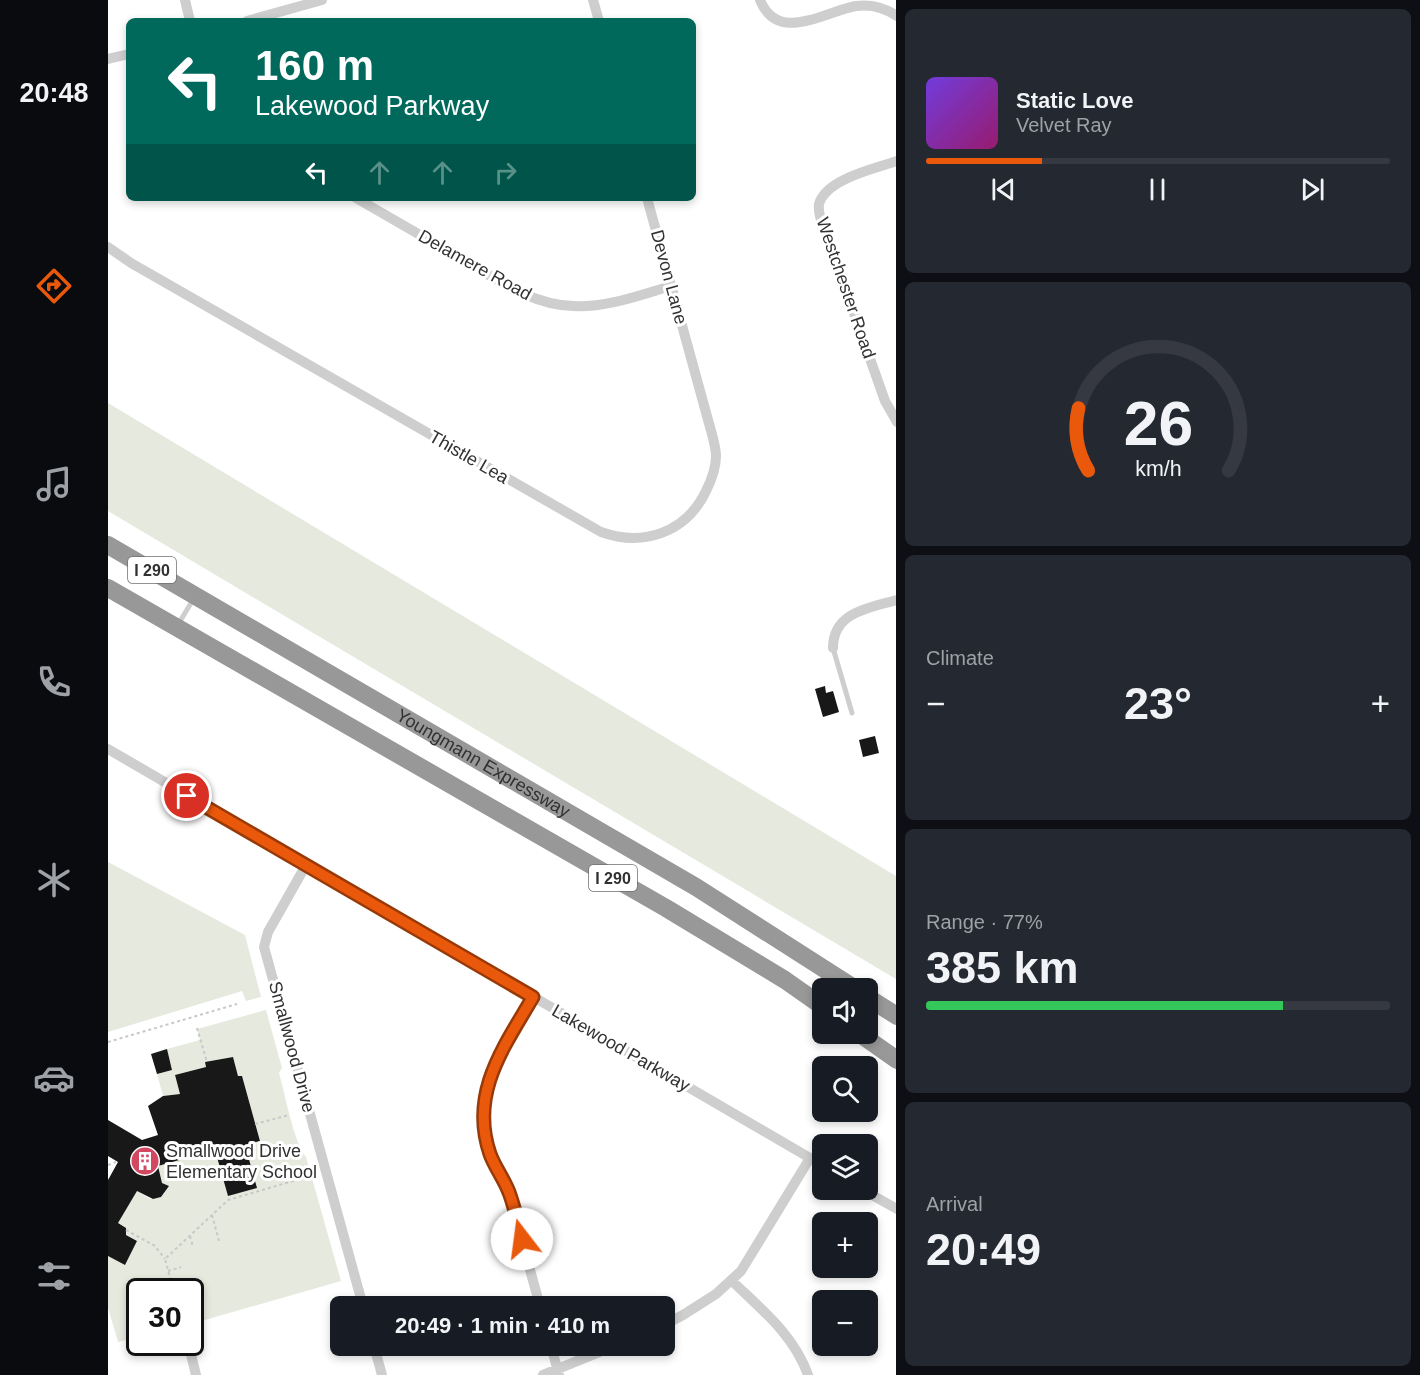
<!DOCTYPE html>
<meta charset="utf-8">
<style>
body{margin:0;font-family:Helvetica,sans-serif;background:#242831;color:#f1f3f6;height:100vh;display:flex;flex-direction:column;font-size:22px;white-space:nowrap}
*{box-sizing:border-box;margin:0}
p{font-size:20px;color:#9ea1a6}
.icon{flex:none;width:33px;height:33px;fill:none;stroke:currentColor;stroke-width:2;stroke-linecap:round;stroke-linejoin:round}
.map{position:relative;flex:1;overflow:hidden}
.details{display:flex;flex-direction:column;gap:9px;padding:9px;background:#0d0f14;width:524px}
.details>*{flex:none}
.top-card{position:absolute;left:18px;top:18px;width:570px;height:183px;border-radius:9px;box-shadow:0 3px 9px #0003;background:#00695c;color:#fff;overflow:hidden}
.buttons{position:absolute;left:704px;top:978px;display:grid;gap:12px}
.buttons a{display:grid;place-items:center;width:66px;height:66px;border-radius:9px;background:#171b24;box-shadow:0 3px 9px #0003;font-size:30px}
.speed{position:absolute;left:18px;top:1278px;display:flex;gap:12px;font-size:30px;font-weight:700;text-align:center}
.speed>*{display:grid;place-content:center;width:78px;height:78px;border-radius:50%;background:#171b24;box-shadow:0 3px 9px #0003;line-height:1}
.speed .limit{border:3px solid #111;border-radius:9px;background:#fff;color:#111}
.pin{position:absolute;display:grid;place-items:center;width:51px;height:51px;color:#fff;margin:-26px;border:3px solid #fff;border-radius:50%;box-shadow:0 2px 6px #0007}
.me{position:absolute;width:66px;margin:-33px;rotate:345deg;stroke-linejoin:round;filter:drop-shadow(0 0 4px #0008)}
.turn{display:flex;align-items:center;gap:21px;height:126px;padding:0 30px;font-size:27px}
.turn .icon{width:78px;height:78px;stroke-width:2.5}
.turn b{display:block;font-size:42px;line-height:51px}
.lanes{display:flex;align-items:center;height:57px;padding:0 30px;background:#0003;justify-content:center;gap:30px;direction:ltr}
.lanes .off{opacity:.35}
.big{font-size:45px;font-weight:800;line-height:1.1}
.details .card{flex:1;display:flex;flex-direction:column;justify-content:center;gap:9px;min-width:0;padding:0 21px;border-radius:9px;background:#242831}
.details .dial{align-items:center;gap:0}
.dial svg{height:156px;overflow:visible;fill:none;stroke:#363941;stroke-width:7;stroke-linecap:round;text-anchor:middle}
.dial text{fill:#f1f3f6;stroke:none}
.song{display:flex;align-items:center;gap:18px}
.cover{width:72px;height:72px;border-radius:9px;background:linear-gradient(135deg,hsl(260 70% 55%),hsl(320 70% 35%))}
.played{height:6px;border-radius:3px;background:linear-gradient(90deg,#ea580c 25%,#363941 25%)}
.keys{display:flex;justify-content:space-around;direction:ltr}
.heat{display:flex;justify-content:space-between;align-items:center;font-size:33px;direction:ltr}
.charge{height:9px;border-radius:4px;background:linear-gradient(90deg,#34c759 77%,#363941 0)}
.trip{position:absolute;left:222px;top:1296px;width:345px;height:60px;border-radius:9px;background:#171b24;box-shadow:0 3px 9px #0003;font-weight:800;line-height:60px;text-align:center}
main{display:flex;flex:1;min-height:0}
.dock{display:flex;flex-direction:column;width:108px;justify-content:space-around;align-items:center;background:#090b0e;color:#9ea1a6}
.dock .icon{width:42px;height:42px}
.dock .current{color:#ea580c}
.dock b{font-size:27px;color:#f1f3f6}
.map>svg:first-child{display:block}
.green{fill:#e5e9de}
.building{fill:#181818}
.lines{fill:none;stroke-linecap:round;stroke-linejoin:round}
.path{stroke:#c8c8c8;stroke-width:2;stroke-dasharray:3 3;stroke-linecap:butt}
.service{stroke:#cecece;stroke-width:5}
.minor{stroke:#cecece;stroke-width:10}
.motorway{stroke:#989898;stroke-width:18}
.route-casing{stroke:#983908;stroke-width:15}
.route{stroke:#ea580c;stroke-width:10}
.labels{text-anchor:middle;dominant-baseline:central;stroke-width:6;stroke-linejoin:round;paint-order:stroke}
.shield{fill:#fff;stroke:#6f6f6f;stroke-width:1.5}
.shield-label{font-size:16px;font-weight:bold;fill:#313131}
.street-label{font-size:18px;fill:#313131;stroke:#fff}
.poi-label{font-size:18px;fill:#313131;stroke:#fff;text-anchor:start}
</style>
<main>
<nav class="dock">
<b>20:48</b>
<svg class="icon current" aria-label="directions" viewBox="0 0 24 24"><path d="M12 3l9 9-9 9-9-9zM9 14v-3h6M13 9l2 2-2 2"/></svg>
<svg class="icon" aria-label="music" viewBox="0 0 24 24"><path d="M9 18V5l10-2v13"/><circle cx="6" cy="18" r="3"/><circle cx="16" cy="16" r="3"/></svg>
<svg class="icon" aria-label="phone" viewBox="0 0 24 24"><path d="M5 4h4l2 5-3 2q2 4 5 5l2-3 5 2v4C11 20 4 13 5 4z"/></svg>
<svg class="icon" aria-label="climate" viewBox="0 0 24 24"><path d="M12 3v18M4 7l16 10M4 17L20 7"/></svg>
<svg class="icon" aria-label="car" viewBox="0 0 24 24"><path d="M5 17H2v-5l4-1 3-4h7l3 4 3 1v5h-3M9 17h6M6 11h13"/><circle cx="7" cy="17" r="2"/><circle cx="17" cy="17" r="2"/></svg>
<svg class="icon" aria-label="filters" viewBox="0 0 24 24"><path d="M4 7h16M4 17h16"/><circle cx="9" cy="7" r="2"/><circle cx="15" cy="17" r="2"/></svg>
</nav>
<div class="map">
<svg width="789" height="1375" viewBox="0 0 789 1375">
<rect width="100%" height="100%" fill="#fff"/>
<path class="green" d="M0,403l788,473v103l-788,-468z
M0,862l137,73 16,62 -15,4 -4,-10 -134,41z
M158,1010l16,58 -3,5c6,21 15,70 27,84l35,124 -150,43 -1,-32h-50l-1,45 -21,5 -10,-34v-52l17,9 12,-24 -14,-8 -5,-10 19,-32 13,8 11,-2 8,-11 -7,-3 -4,-17 57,-16 30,-5 15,-5 -18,-64h-4l-5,-19 -28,5 1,5 -31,8 5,19 -17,2 -6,-22 15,-4 -5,-21 33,-9 -3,-11z"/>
<path class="building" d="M717,686l1,7 7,-2 6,21 -16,5 -8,-28z
M767,736l4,17 -16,4 -4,-17z
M59,1049l5,21 -15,4 -6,-20z
M125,1057l5,19h4l18,65 -15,4 12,43 -29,8 -13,-46 -57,16 4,17 7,3 -8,11 -8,2 -16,-8 -19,32 8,5v7l11,6 -12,24 -17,-9v-76l10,-18 -10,-6v-36l34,20 16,-5 -10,-29 15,-10 17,-2 -5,-19 31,-8 -1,-5z"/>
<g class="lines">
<path class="path" d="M89,1028l10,34
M0,1042l129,-38
M147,1124l34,-9
M0,1165l8,-3
M104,1215l7,26
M18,1230l29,16 10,13
M82,1236l3,11
M60,1271l13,-4
M66,1292l-9,-33 63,-59 89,-26"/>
<path class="service" d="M71,623l15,-25
M725,648l19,65"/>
<path class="minor" d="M77,0l5,21
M485,0l6,21
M652,0c18,44 63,12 96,6 14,-2 29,2 41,10
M139,21l75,-21
M0,59l21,-5
M789,161c-23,8 -71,18 -78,43 -1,7 1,13 3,19l63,178 12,21
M248,198c35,20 69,40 104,60 35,20 71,47 113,48 33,2 67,-11 98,-20
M0,247l23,16 470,269c42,15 85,1 105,-41 5,-10 10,-23 10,-35 0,-6 -2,-13 -3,-18l-66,-240
M725,648c0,-36 36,-40 64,-48
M0,749l714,416
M198,865l-38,67 -4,15 99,359
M425,997l-38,70 -8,19 -5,32 8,36 19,40 31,112
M755,1190l34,19
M624,1281c29,28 62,54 76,94
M556,1325l19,-10 33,-21 25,-23 69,-113
M80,1342l8,33
M266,1346l8,29
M443,1346l8,29
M435,1375l71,-29"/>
<g class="motorway">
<path id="s1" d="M0,545l588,342 158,101"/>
<path d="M0,588l558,320 119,72 37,26"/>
<path d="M759,997l30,19"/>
<path d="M752,1034l37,26"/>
</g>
</g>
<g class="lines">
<g class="route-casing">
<path id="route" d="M79,796l346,201c-29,50 -64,96 -43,157 5,14 15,26 20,41 5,14 8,29 12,44"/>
</g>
<use href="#route" class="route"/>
</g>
<defs>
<g id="building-disc" transform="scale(1.5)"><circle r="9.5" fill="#d24860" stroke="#fff"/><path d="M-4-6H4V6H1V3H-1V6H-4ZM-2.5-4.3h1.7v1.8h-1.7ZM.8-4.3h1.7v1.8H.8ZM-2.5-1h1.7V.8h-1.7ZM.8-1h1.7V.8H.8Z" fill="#fff"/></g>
</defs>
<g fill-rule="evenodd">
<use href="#building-disc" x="37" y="1161"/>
</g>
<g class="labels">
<g class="shield">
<rect x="20" y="557" width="48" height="26" rx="4.5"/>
<rect x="481" y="865" width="48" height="26" rx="4.5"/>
</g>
<g class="shield-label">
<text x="44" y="570">I 290</text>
<text x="505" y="878">I 290</text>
</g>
<g class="street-label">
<text transform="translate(367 265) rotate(29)">Delamere Road</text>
<text transform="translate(561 277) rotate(75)">Devon Lane</text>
<text transform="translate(738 288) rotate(71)">Westchester Road</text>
<text transform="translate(361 457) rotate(30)">Thistle Lea</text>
<text stroke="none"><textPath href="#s1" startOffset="434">Youngmann Expressway</textPath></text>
<text transform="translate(184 1047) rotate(75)">Smallwood Drive</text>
<text transform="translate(513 1048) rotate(30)">Lakewood Parkway</text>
</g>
<g class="poi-label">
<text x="58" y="1151">Smallwood Drive<tspan x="58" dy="21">Elementary School</tspan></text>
</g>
</g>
</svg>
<div class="buttons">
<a><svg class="icon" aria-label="sound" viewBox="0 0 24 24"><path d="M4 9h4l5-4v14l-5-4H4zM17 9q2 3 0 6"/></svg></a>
<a><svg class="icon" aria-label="search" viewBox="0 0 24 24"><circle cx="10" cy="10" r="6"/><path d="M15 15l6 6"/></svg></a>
<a><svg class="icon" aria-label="layers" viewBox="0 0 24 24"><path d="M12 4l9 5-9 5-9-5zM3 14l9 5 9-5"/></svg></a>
<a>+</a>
<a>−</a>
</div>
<div class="speed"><div class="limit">30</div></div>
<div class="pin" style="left:79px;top:796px;background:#d93025"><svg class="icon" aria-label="arrive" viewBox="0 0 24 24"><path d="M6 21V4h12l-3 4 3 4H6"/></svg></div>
<svg class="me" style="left:414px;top:1239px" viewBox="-20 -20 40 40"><circle r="19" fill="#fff"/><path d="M0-13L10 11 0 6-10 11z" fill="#ea580c"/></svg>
<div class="trip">20:49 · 1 min · 410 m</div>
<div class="top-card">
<div class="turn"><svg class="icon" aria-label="left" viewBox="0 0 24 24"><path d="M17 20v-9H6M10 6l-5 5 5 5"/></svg><div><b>160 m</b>Lakewood Parkway</div></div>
<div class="lanes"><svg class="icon" aria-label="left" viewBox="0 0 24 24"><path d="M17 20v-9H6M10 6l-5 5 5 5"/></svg><svg class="icon off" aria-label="ahead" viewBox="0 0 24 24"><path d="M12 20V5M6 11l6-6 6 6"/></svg><svg class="icon off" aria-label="ahead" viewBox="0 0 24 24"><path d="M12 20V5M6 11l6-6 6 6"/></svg><svg class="icon off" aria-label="right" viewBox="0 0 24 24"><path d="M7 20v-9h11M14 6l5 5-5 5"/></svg></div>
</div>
</div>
<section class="details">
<div class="card">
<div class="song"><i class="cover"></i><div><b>Static Love</b><p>Velvet Ray</p></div></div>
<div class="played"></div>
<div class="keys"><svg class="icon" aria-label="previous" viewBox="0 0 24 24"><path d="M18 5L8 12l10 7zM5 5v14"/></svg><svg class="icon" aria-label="pause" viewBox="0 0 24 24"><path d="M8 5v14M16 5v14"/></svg><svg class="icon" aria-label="next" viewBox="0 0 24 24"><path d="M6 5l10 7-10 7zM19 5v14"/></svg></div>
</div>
<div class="card dial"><svg viewBox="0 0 100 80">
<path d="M14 69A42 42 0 1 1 86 69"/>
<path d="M14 69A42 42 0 0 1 9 37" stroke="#ea580c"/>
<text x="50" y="56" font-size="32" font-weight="700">26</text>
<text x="50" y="72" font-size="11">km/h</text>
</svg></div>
<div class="card"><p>Climate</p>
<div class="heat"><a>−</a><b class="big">23°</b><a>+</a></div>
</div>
<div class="card"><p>Range · 77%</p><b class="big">385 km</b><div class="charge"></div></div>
<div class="card"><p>Arrival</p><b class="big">20:49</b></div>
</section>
</main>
